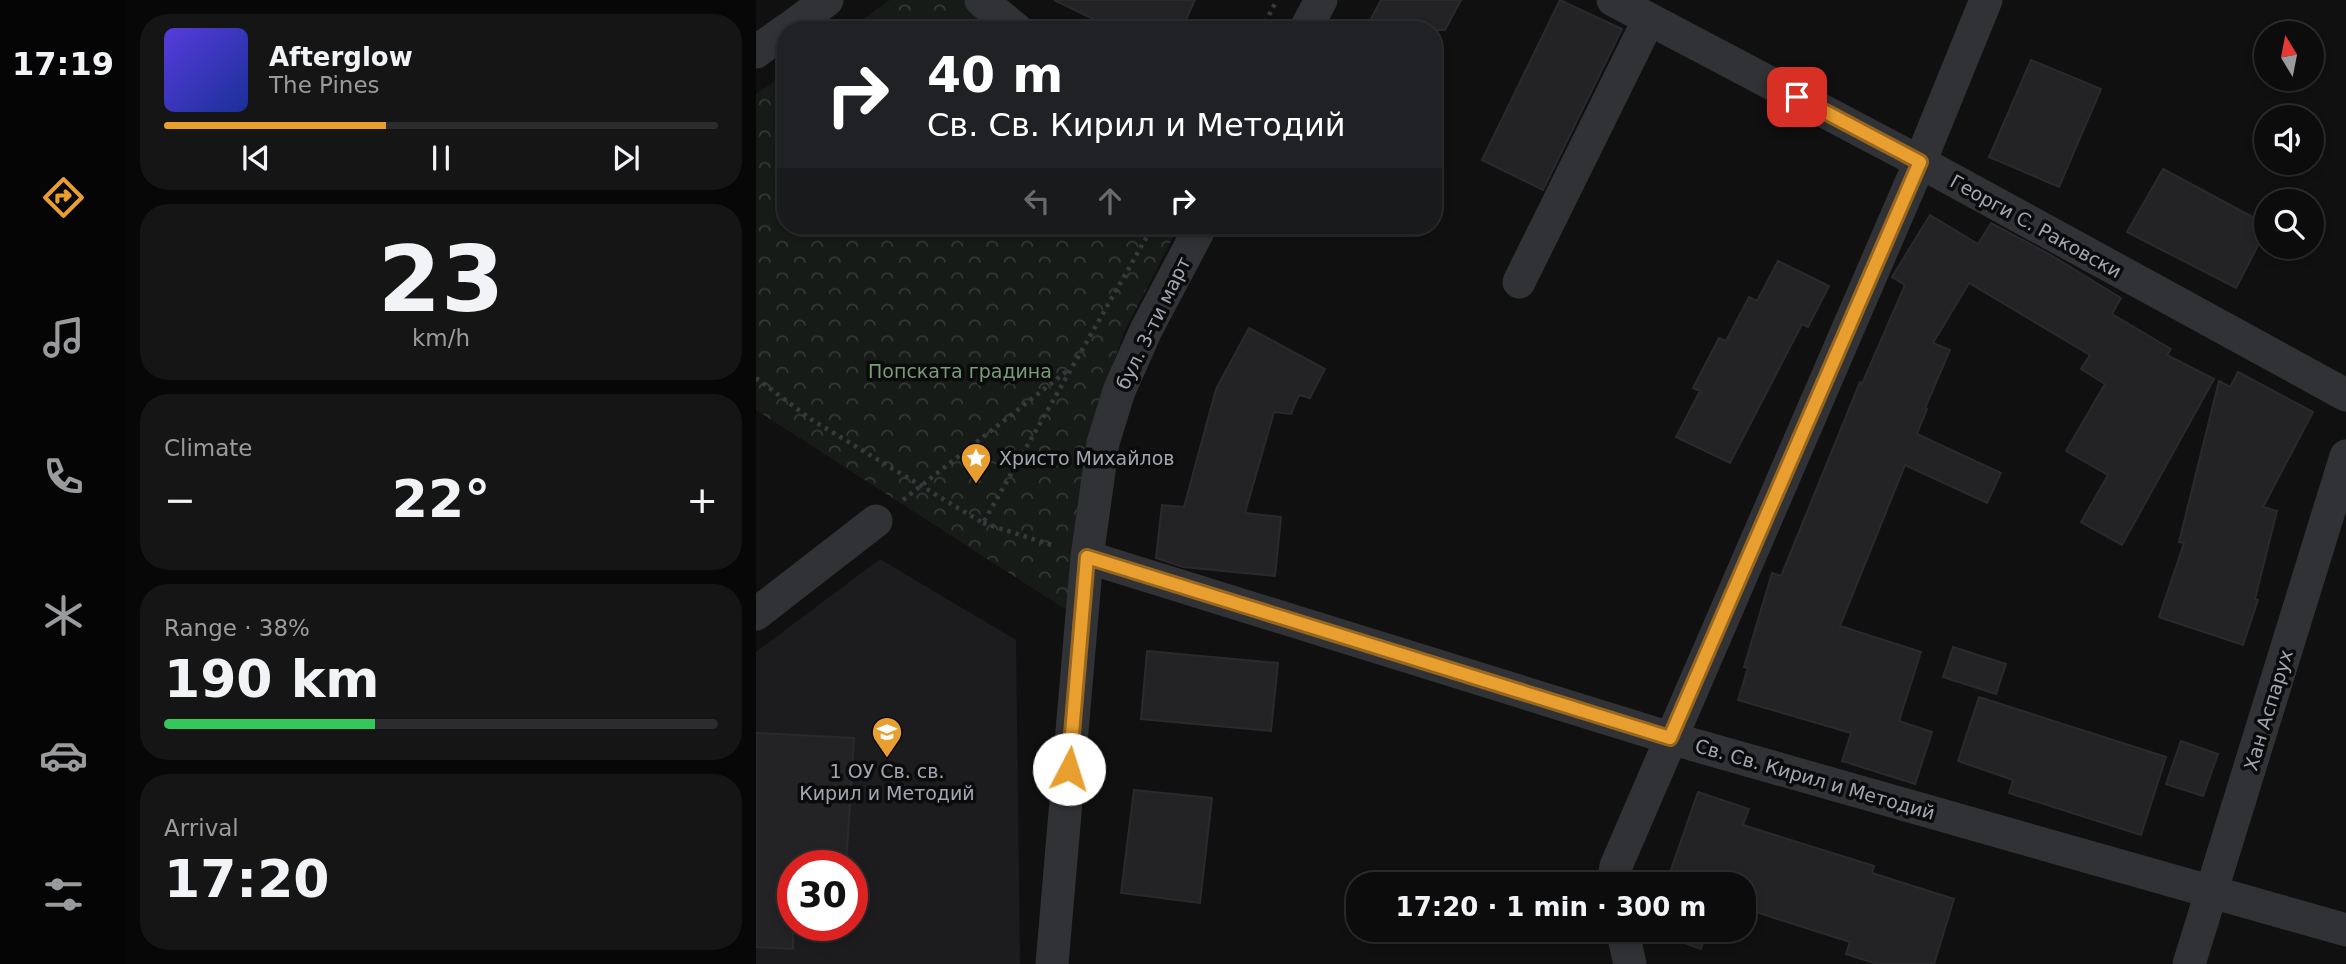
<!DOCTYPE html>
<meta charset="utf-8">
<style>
body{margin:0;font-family:"DejaVu Sans",sans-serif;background:#151516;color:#f1f3f6;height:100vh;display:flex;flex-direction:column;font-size:26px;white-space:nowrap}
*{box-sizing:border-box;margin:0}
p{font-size:23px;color:#9a9b9d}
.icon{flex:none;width:38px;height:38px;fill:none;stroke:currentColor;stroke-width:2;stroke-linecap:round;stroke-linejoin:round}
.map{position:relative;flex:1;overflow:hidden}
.panel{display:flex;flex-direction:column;gap:14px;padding:14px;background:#070707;width:630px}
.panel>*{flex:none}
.top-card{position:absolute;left:21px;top:21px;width:665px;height:214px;border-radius:28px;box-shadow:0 4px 10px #0003,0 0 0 2px #2c2c2e;background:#202124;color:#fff;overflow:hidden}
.needle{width:46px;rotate:350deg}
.controls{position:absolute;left:1498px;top:21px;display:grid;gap:14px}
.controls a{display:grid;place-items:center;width:70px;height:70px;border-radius:50%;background:#0c0c0d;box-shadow:0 4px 10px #0003,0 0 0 2px #2c2c2e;font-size:35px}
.speed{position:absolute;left:21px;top:850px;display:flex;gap:14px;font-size:35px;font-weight:700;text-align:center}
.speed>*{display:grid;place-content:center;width:91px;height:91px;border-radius:50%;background:#0c0c0d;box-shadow:0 4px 10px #0003,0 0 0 2px #2c2c2e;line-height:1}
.speed .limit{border:10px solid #d22;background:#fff;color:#111}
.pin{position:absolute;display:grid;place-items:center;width:60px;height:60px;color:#fff;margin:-30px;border-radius:14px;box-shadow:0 4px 10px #0006}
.me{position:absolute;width:77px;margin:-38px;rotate:5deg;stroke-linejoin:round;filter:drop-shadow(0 0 5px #0008)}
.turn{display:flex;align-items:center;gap:24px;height:147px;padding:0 35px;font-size:32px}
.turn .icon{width:91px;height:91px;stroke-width:2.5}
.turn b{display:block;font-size:49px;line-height:60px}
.lanes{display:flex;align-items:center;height:66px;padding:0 35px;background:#0003;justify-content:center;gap:35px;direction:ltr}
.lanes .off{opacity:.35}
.big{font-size:52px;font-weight:800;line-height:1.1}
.panel .tile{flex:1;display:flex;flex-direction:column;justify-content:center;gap:10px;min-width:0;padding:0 24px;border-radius:28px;background:#151516}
.panel .dial{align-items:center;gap:0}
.dial b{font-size:91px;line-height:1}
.song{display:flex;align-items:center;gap:21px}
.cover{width:84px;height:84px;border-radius:10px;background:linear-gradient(135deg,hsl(250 70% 55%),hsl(230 70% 35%))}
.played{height:7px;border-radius:4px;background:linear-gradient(90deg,#e99f2f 40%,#2c2c2e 40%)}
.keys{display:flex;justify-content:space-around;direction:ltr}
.heat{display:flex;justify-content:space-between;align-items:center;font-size:38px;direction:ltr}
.charge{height:10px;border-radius:5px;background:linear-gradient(90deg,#34c759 38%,#2c2c2e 0)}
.trip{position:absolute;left:590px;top:872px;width:410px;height:70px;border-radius:28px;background:#0c0c0d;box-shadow:0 4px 10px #0003,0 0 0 2px #2c2c2e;font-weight:800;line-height:70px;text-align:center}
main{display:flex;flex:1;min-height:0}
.tabs{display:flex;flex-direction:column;width:126px;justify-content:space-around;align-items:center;background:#050505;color:#9a9b9d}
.tabs .icon{width:49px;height:49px}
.tabs .current{color:#e99f2f}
.tabs b{font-size:32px;color:#f1f3f6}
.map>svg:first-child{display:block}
.built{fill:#1c1c1e;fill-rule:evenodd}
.forest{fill:url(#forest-crowns)}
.building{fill:#232325;stroke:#2a2a2d;stroke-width:2}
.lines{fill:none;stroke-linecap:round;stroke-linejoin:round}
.path{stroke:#37393d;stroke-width:4.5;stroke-dasharray:3.5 5;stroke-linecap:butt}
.minor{stroke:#313236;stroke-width:33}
.route-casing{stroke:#97671f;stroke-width:18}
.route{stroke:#e99f2f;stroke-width:12}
.labels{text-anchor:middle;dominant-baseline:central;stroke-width:7;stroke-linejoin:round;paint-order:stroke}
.street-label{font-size:19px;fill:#a1a7b1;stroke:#0b0b0c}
.park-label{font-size:19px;fill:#799c79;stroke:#0b0b0c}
.poi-label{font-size:19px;fill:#a1a7b1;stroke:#0b0b0c;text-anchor:start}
</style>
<main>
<nav class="tabs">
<b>17:19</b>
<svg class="icon current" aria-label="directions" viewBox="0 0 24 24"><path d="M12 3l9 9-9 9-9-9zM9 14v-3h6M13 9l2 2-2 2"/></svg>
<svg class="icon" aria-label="music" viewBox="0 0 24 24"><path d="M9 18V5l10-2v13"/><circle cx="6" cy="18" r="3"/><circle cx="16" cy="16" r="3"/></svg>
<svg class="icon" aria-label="phone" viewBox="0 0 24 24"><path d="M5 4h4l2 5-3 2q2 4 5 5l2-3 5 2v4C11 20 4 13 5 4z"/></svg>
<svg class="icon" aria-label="climate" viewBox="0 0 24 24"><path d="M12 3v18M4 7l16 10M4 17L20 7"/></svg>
<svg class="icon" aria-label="car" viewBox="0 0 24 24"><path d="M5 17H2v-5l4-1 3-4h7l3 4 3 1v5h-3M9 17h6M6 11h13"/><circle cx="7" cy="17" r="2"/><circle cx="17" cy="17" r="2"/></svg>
<svg class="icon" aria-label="filters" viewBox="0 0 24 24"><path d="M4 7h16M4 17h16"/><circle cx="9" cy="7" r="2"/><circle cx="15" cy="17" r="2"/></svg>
</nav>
<section class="panel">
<div class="tile">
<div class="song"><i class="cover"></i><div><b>Afterglow</b><p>The Pines</p></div></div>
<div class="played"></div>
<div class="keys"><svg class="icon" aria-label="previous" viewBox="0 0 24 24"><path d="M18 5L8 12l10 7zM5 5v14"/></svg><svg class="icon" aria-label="pause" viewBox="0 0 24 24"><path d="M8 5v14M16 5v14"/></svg><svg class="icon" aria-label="next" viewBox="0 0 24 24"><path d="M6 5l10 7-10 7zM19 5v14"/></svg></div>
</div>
<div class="tile dial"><b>23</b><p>km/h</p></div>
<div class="tile"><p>Climate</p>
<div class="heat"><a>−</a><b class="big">22°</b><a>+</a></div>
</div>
<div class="tile"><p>Range · 38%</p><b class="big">190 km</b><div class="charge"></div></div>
<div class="tile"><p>Arrival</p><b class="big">17:20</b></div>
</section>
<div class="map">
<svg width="1590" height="964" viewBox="0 0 1590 964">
<defs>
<pattern id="forest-crowns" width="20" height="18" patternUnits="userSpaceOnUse" patternTransform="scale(1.75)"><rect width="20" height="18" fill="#161b17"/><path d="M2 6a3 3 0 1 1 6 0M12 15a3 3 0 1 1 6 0" fill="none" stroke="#353936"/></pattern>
</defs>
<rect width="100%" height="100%" fill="#101011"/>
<path class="built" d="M124,559l136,81 4,324h-264v-312zM37,866h59v60h-59z"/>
<path class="forest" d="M134,0h81l34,30h-157z
M30,74v152h393l-55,106 -35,104 -21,175 -312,-201v-316z"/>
<path class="building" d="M298,0h141l-14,30h-65z
M625,0h80l-16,30h-80z
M804,0l62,29 -79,161 -61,-30z
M1275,60l70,29 -42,98 -70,-30z
M1407,169l103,55v6l-30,58 -109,-56z
M1174,215l48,29 13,-21 58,31 72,44 -9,16 59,35 -4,6 47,24 -92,166 -41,-23 27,-47 -42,-24 39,-67 -24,-15 9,-14 -121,-72 -36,60 17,7 -25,58 2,1 -10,25 84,39 -14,30 -82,-38 -65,161 81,26 -22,69 33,11 -17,52 -73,-23 9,-28 -113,-33 10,-32 -4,-1 28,-94 9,3 79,-194 2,2 43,-99 -13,-8z
M1022,261l51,25 -21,41 -6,-3 -72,139 -54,-26 24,-46 -7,-3 26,-50 7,3 23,-44 8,4z
M493,328l76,41 -15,29 -11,-3 -8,19 -17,-2 -29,101 36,4 -6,59 -92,-9 -27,-9 6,-53 22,2 32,-118z
M1482,372l75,40 -50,95 14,4 -22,88 3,1 -15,45 -84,-28 25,-74 -5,-1 40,-161 11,6z
M1197,647l53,17 -10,30 -53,-17z
M391,651l131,12 -7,68 -130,-12z
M1223,697l187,60 -25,78 -132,-42 4,-13 -55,-19z
M0,733l98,5 -8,128h-53v83l-37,-2z
M1425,741l37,13 -15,42 -37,-12z
M378,790l78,8 -12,105 -79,-10z
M942,792l51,17 -6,16 131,41 -2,7 82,26 -20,65h-57l-31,-10 4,-12 -107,-34v-24h-77z
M912,929h40l-7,20 -36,-13z"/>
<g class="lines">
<path class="path" d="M505,30l16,-30
M0,378l56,42 171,103 170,-297
M147,500l164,-129
M227,523l72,23"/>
<path class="minor" d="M225,0l36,30
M857,0l307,162 426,233
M31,30l40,-30
M549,30l16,-30
M0,52l30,-22
M763,282l130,-263
M331,557l583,181 676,192
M0,614l120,-93
M857,884l3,-18 304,-704 66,-162
M866,929l8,35
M296,964l35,-407 16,-114 16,-52 27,-61 55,-104
M1433,964l157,-508"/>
</g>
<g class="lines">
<g class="route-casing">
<path id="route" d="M313,769l18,-212 583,181 250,-576 -123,-65"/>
</g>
<use href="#route" class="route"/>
</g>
<defs>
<g id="sight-pin" transform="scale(1.575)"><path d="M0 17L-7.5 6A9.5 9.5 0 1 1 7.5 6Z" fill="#e99f2f" stroke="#0b0b0c"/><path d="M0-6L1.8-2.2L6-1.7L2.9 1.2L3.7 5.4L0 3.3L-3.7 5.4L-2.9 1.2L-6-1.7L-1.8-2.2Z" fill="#fff"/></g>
<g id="school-pin" transform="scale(1.575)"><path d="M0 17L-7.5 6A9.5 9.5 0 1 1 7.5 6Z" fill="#e99f2f" stroke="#0b0b0c"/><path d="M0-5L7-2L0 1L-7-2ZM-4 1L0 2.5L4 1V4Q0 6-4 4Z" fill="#fff"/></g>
</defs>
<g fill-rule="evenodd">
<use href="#sight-pin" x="220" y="458"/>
<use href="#school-pin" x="131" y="732"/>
</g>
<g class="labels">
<g class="street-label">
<text transform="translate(1280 226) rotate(29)">Георги С. Раковски</text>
<text transform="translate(397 323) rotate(-64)">бул. 3-ти март</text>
<text transform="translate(1512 710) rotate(-73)">Хан Аспарух</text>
<text transform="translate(1059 779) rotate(16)">Св. Св. Кирил и Методий</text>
</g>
<g class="park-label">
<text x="204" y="371">Попската градина</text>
</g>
<g class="poi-label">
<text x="243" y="458">Христо Михайлов</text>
<text x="131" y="771" text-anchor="middle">1 ОУ Св. св.<tspan x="131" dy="22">Кирил и Методий</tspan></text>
</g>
</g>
</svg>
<div class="controls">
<a><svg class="needle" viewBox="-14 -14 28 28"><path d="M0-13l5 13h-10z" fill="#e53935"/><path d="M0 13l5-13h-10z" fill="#9a9b9d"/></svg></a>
<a><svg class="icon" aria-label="sound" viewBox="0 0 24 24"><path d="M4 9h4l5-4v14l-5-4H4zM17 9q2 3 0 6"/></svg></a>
<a><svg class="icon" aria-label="search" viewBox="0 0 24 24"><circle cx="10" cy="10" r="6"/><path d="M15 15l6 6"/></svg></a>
</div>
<div class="speed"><div class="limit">30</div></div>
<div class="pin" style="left:1041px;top:97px;background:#d93025"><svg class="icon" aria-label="arrive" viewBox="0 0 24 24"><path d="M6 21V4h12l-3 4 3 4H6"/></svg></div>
<svg class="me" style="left:313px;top:769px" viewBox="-20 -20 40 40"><circle r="19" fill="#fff"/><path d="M0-13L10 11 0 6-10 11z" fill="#e99f2f"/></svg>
<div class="trip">17:20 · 1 min · 300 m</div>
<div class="top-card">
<div class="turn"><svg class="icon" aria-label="right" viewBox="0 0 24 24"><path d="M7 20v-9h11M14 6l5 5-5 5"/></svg><div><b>40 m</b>Св. Св. Кирил и Методий</div></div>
<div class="lanes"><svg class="icon off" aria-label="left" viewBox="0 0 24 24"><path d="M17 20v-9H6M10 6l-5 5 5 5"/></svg><svg class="icon off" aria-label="ahead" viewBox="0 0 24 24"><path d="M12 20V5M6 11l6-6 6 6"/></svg><svg class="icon" aria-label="right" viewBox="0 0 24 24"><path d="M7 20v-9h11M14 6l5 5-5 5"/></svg></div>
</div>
</div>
</main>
